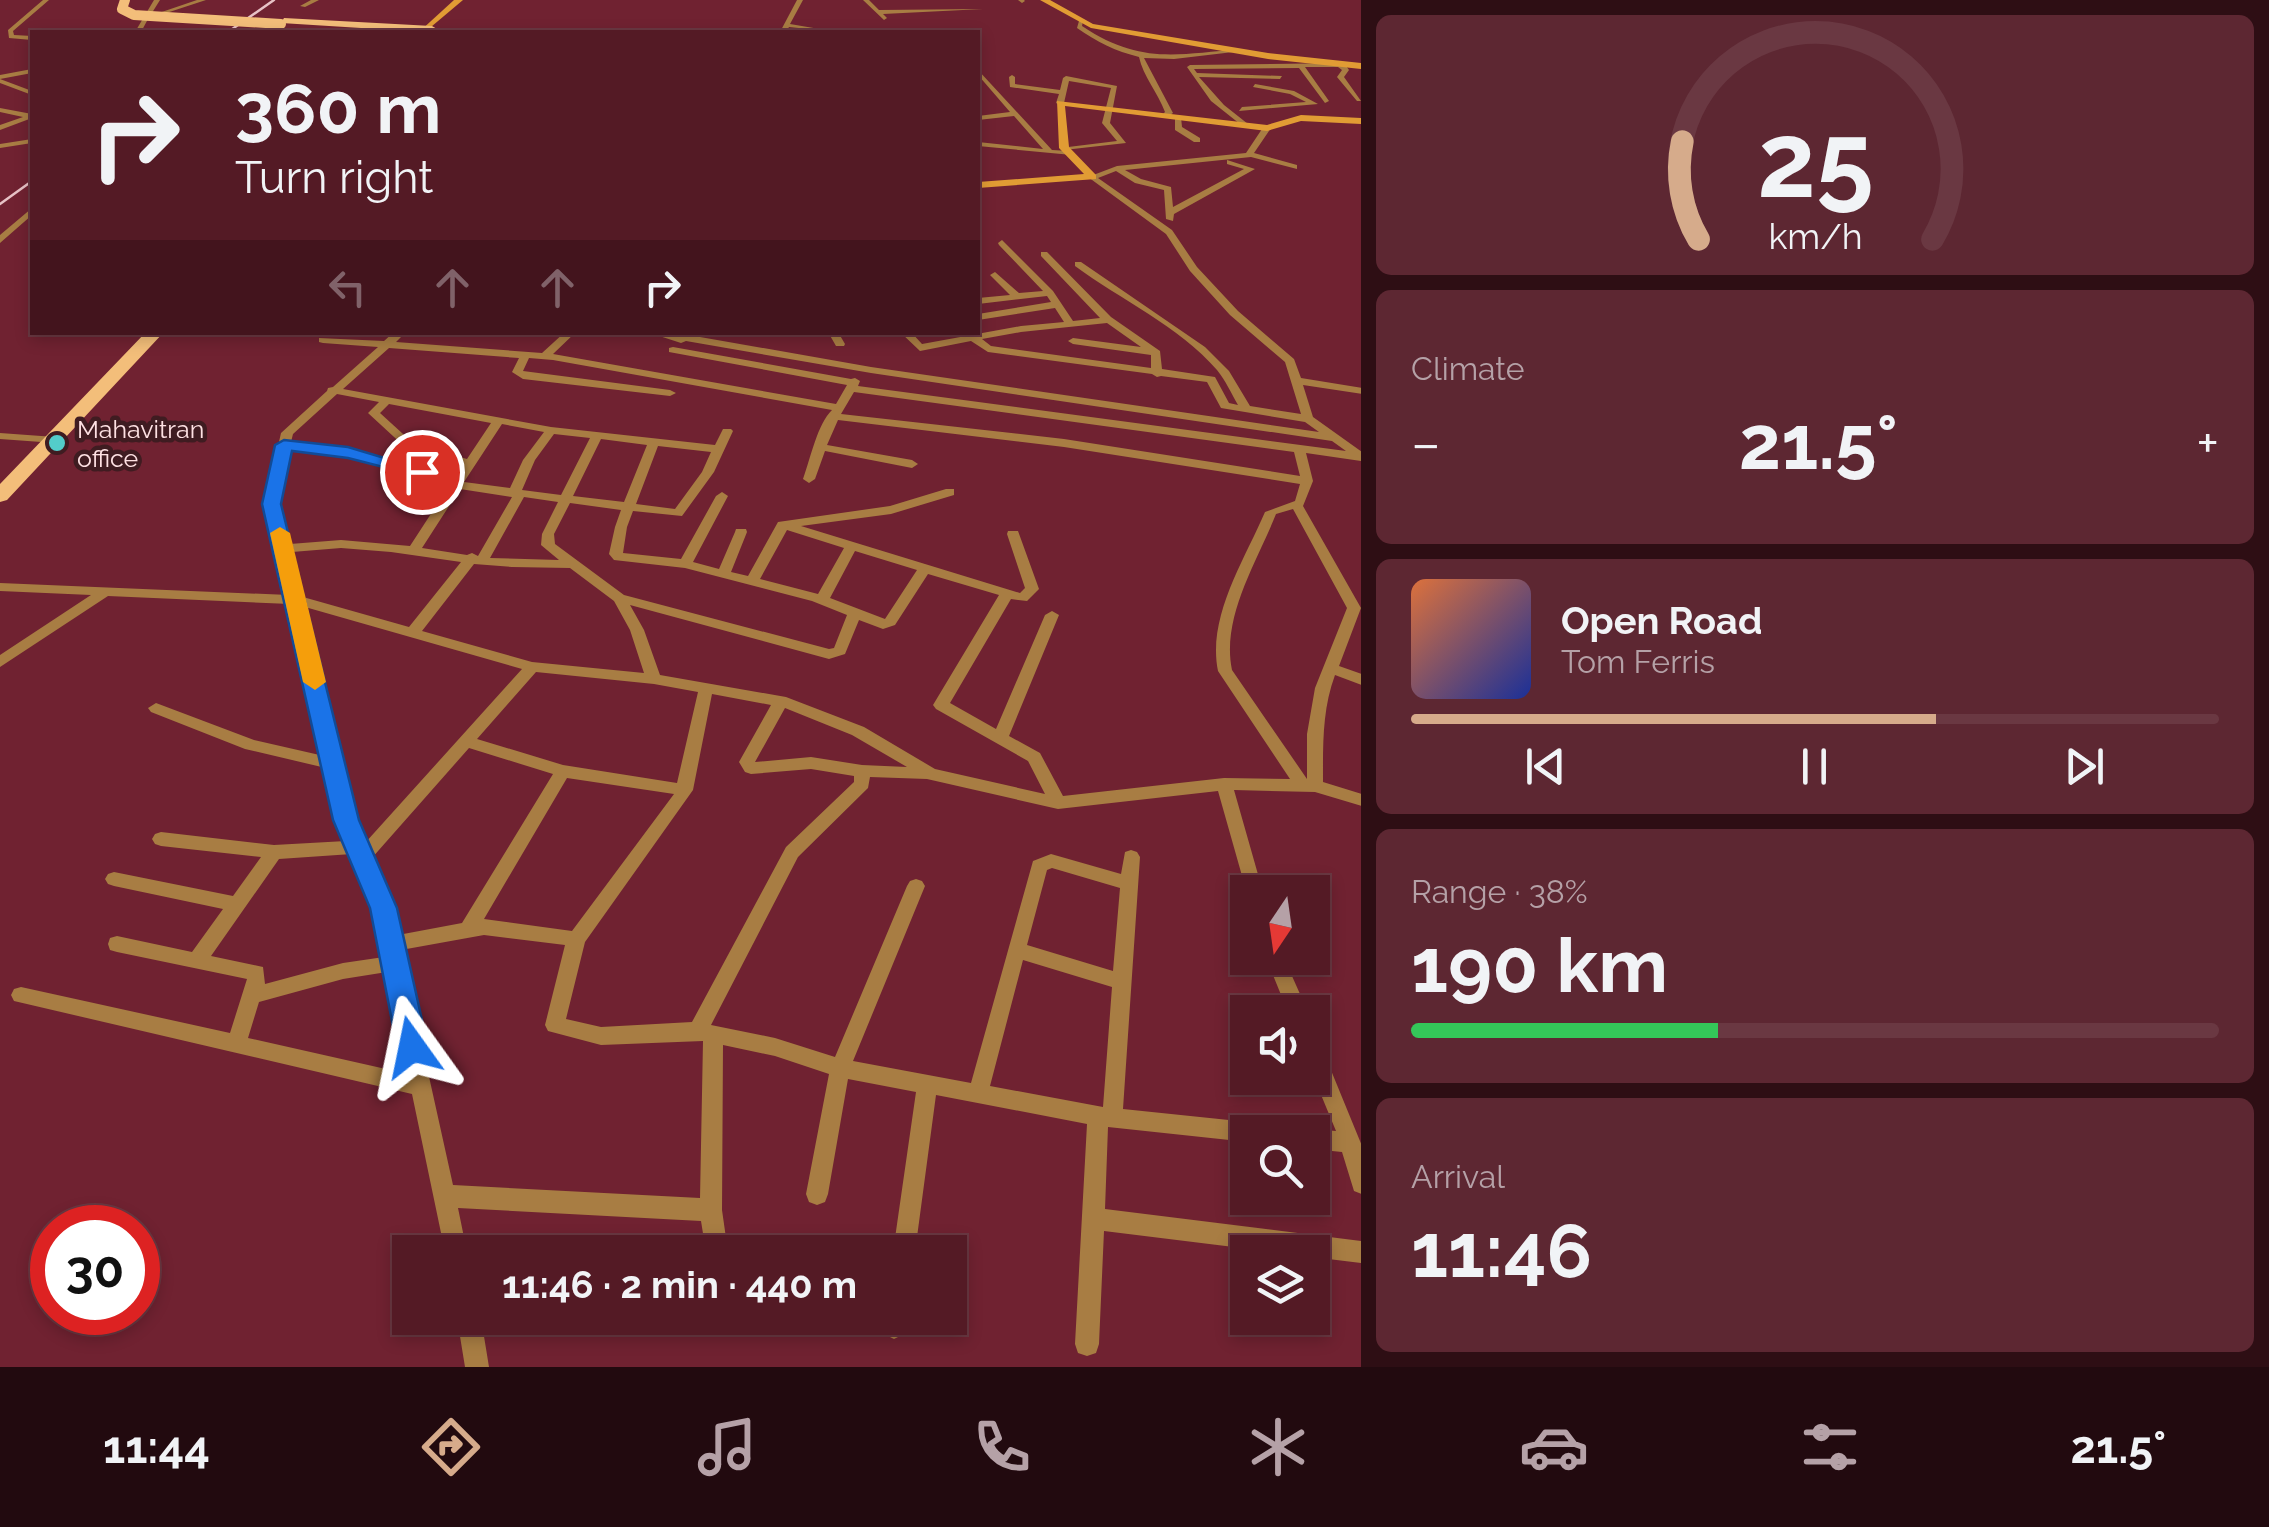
<!DOCTYPE html>
<meta charset="utf-8">
<style>
body{margin:0;font-family:Raleway,sans-serif;background:#5d2732;color:#f1f3f6;height:100vh;display:flex;flex-direction:column;font-size:38px;white-space:nowrap}
*{box-sizing:border-box;margin:0}
p{font-size:32px;color:#b5a1a7}
.icon{flex:none;width:55px;height:55px;fill:none;stroke:currentColor;stroke-width:2;stroke-linecap:round;stroke-linejoin:round}
.map{position:relative;flex:1;overflow:hidden}
.side{display:flex;flex-direction:column;gap:15px;padding:15px;background:#2e0e14;width:908px}
.side>*{flex:none}
.guide{position:absolute;left:30px;top:30px;width:950px;height:305px;border-radius:0px;box-shadow:0 5px 15px #0003,0 0 0 2px #6a3842;background:#541a25;color:#f1f3f6;overflow:hidden}
.needle{width:65px;rotate:193deg}
.controls{position:absolute;left:1230px;top:875px;display:grid;gap:20px}
.controls a{display:grid;place-items:center;width:100px;height:100px;border-radius:0px;background:#541a25;box-shadow:0 5px 15px #0003,0 0 0 2px #6a3842;font-size:50px}
.speed{position:absolute;left:30px;top:1205px;display:flex;gap:20px;font-size:50px;font-weight:700;text-align:center}
.speed>*{display:grid;place-content:center;width:130px;height:130px;border-radius:50%;background:#541a25;box-shadow:0 5px 15px #0003,0 0 0 2px #6a3842;line-height:1}
.speed .limit{border:15px solid #d22;background:#fff;color:#111}
.pin{position:absolute;display:grid;place-items:center;width:85px;height:85px;color:#fff;margin:-42px;border:5px solid #fff;border-radius:50%;box-shadow:0 2px 10px #0007}
.me{position:absolute;width:110px;margin:-55px;rotate:348deg;stroke-linejoin:round;filter:drop-shadow(0 0 8px #0008)}
.turn{display:flex;align-items:center;gap:35px;height:210px;padding:0 40px;font-size:45px}
.turn .icon{width:130px;height:130px;stroke-width:2.5}
.turn b{display:block;font-size:70px;line-height:85px}
.lanes{display:flex;align-items:center;height:95px;padding:0 40px;background:#0003;justify-content:center;gap:50px;direction:ltr}
.lanes .off{opacity:.35}
.big{font-size:75px;font-weight:700;line-height:1.1}
.side .tile{flex:1;display:flex;flex-direction:column;justify-content:center;gap:15px;min-width:0;padding:0 35px;border-radius:15px;background:#5d2732}
.side .dial{align-items:center;gap:0}
.dial svg{height:260px;overflow:visible;fill:none;stroke:#6a3842;stroke-width:7;stroke-linecap:round;text-anchor:middle}
.dial text{fill:#f1f3f6;stroke:none}
.song{display:flex;align-items:center;gap:30px}
.cover{width:120px;height:120px;border-radius:15px;background:linear-gradient(135deg,hsl(20 70% 55%),hsl(230 70% 35%))}
.played{height:10px;border-radius:5px;background:linear-gradient(90deg,#d6ab8b 65%,#6a3842 65%)}
.keys{display:flex;justify-content:space-around;direction:ltr}
.heat{display:flex;justify-content:space-between;align-items:center;font-size:55px;direction:ltr}
.charge{height:15px;border-radius:8px;background:linear-gradient(90deg,#34c759 38%,#6a3842 0)}
.trip{position:absolute;left:392px;top:1235px;width:575px;height:100px;border-radius:0px;background:#541a25;box-shadow:0 5px 15px #0003,0 0 0 2px #6a3842;font-weight:700;line-height:100px;text-align:center}
.menu{display:flex;height:160px;justify-content:space-around;align-items:center;background:#220a0f;color:#b5a1a7}
.menu .icon{width:70px;height:70px}
.menu .current{color:#d6ab8b}
.menu b{font-size:45px;color:#f1f3f6}
main{display:flex;flex:1;min-height:0}
.map>svg:first-child{display:block}
.lines{fill:none;stroke-linecap:round;stroke-linejoin:round}
.street{fill:#a87d43;fill-rule:evenodd}
.secondary{fill:#e19c34;fill-rule:evenodd}
.primary{fill:#f3be7a;fill-rule:evenodd}
.rail{stroke:#e7c2c6;stroke-width:2.5}
.primary-bridge{stroke:#f3be7a;stroke-width:10}
.route{fill:#1a73e8;stroke:#114b97;stroke-width:2.5}
.slow{fill:#f59e0b}
.poi-dot{fill:#53cdca;stroke:#3f1c21;stroke-width:4}
.labels{text-anchor:middle;dominant-baseline:central;stroke-width:9;stroke-linejoin:round;paint-order:stroke}
.far-poi-label{font-size:25px;fill:#fee1e3;stroke:#3f1c21;text-anchor:start}
</style>
<main>
<div class="map">
<svg width="1362" height="1367" viewBox="0 0 1362 1367">
<rect width="100%" height="100%" fill="#702231"/>
<g class="lines">
<path class="street" d="M43,0h6l-36,31 1,4 18,1v4l-23,-2 -1,-8z
M154,0h6l-10,16 47,-16h9l-58,19 -7,13h-6z
M311,0h8l-14,7 -5,-1z
M797,0h6l-13,24 47,8 -48,-5 -3,5h-6z
M863,0h6l10,10 104,-1 -100,5 4,4 -3,2z
M1018,0h6l1,1 -3,2z
M1079,21h4l-1,5c57,38 93,29 157,23l3,2 -68,8 -30,-1 29,55 -8,5 -4,-2 4,-4c-7,-19 -22,-36 -26,-55 -24,-6 -42,-15 -62,-29z
M1344,63l5,7 -5,7 17,24h-4l-20,-24 5,-7 -4,-3h-33l24,34 -4,2 -26,-35 -105,1 3,4 85,3 -2,3 -81,-2 25,28 24,19 -3,4 -34,-27 -24,-34 3,-2z
M32,69v4l-32,6 32,12v4l-32,-12v-8z
M978,70l74,80 17,1 3,4 -94,-9v-4l65,7 -29,-33 -36,4v-4l32,-4 -32,-37z
M1012,75l3,2v7l45,6 3,-12 3,-2 51,10 -7,37 16,20 -62,7 -4,-2 57,-7 -15,-18 9,-35 -42,-7 -5,22 -4,2 -4,-2 3,-9 -49,-7 -1,-10z
M1255,84l39,7 24,13 -79,7 3,-4 64,-5 -16,-8 -37,-7z
M0,108l32,6v4l-32,12v-5l23,-8 -23,-5z
M1175,117h6l1,10 18,11v4h-6l-19,-12z
M1264,126l7,2 -17,25 43,12v4l-46,-12 -126,13 16,9 30,8 2,20 71,-38 -17,-5v-4l28,9 -81,45 -1,7 -7,-2 -2,-29 -29,-7 -19,-12 -18,7 74,52 25,37 41,44 56,48 7,19 61,10v6l-59,-9 10,32 49,35 -1,9 -55,-8 7,28 -10,25 58,102 -22,58 23,8v11l-27,-10c-13,35 -12,71 -12,107l39,12v12l-47,-14 -81,-2 29,102h-15v5l-30,-106 -160,18 -131,-30 -57,-2 -2,11 -70,69 -87,168 64,13 60,19 72,-171 3,-5 6,-2 6,2 3,5 -72,175 118,22 62,-222 18,-7 70,20 4,-22 6,-2 6,2 3,5 -17,252 125,13 7,3 4,7h-11v10l-140,-15 -3,82 257,32v22l-50,-6v-5h-38l-170,-21 -5,113 -3,9 -9,3 -9,-3 -3,-9 12,-220 -151,-29 -21,157h-22l23,-160 -68,-13 -20,115 -3,8 -8,3 -8,-3 -3,-8 23,-120 -54,-18 -52,-11 -1,165 6,42h-22l-5,-31 -243,-13 9,44h-22l-33,-158 -398,-93 -3,-6 3,-6 7,-2 209,46 17,-54 -130,-27 -7,-2 -2,-6 2,-6 7,-2 75,16 31,-43 -109,-23 -6,-2 -3,-5 3,-5 6,-2 119,24 28,-39 -100,-11 -6,-2 -3,-5 3,-5 6,-2 113,13 72,-4 -8,-21 -12,-52 -81,-19 -94,-37 -3,-4 8,-5 98,37 70,16 -34,-152 -182,-8 -108,71v-12l91,-60 -91,-4v-8l289,12 -11,-46 -13,-45 16,-71 46,-42 1,-3 5,-1 45,-40 -55,-4 -4,-1v-4l65,3 10,-9h12l-10,10 146,11 23,-21h11l-23,22 283,50 11,-19 -178,-33v-4l4,-1 178,32 4,-1 5,3 -2,5 488,65 -14,-10 -461,-68 -185,-32 -5,2 -34,-11h18l13,4 5,-2 188,33 448,65 -14,-10 -84,-14 -14,-26 -46,-6 -4,1 -5,-3 -164,-22 -17,-11 -51,10 -20,-19h11l11,12 99,-18 43,-4 -9,-14 -77,12v-6l73,-12 -4,-6 -69,8v-6l32,-3 -20,-20 5,-3 24,21 24,-2 -44,-46 -1,-2 4,-3 51,51 20,30 27,-3 -59,-62v-4h6l64,65 49,34 2,18 53,8 14,26 9,2c-7,-12 -12,-24 -21,-35 -38,-44 -96,-70 -142,-104v-4h6l124,85 24,24 21,35 51,8 -16,-52 -55,-47 -40,-44 -24,-37 -78,-57 29,-11 129,-13zM1107,323l34,24 -68,-9 -5,3 5,3 78,11v13l-160,-22 -9,-7 39,-7zM389,348l130,10 -7,14 11,7 147,17 6,-3 -6,-3 -147,-19 6,-13 24,2 279,50c-15,15 -21,47 -29,69l6,4 6,-4 10,-28 87,17 6,-4 -6,-4 -85,-15 11,-25 226,27 236,37 -5,17 -30,11c-21,49 -58,105 -47,159l72,108 -66,-1 -161,18 -23,-43 -31,-17 50,-121 -7,-4 -7,4 -49,114 -46,-26 61,-104 16,2 12,-12 -21,-58h-10l-1,3 18,54 -5,5 -219,-67 90,-12 63,-19v-6h-8l-56,17 -112,16 -30,54 -17,-4 16,-40 -1,-3h-10l-1,3 -16,37 -26,-7 35,-66 -6,-4 -6,4 -35,63 -58,-6 4,-26 6,-16 49,5 32,-44 19,-41 -2,-2h-8l-8,16 -164,-18 -208,-38zM854,392l440,60 6,24 -236,-37 -223,-25zM337,394l42,8 -11,11 38,35 57,18 -7,10 -112,-29 -53,-5 2,-8zM389,404l102,19 -24,36 -53,-15 -34,-31zM502,424l42,8 -21,28 -13,28 -46,-6zM554,434l36,4 -29,57 -39,-5 13,-30zM601,439l46,6 -23,57 -51,-6zM658,446l53,6 -9,20 -27,37 -39,-5zM289,449l55,6 107,28 -41,63 -69,-6 -51,4 -13,-40zM460,489l52,8 -34,59 -6,-3 -5,2 -45,-7zM524,497l34,5 -16,32 -1,11 18,15 -69,-2zM570,503l51,7 -6,17 -6,27 5,6 71,8 127,33 35,14 -13,33 -5,1 -205,-54 -69,-51 -1,-10zM1293,509l54,99 -32,80 -8,46v45l-75,-109c-11,-53 25,-108 44,-156zM787,530l57,18 -26,46 -58,-15zM341,548l50,4 70,10 -52,65 -106,-30 -11,-45zM855,551l62,19 -32,49 -55,-21zM474,564l38,3 58,1 44,33 16,29 14,43 -112,-11 -110,-31zM928,574l71,21 -66,110 3,4 92,52 17,33 -110,-25 -71,-42 -78,-30 -126,-22 -16,-45 -14,-25 199,54 16,-5 14,-34 24,9 12,-4zM305,607l217,62 -157,174 -11,-23zM536,672l118,12 44,8 -21,91 -114,-18 -86,-26zM712,694l59,11 -32,57 6,10 6,2 60,-5 43,7v6l-68,65 -94,175 -91,5 -35,-8 19,-77 108,-152zM785,708l67,27 55,32 -45,-2 -51,-8 -56,5zM469,748l84,26 -91,149 -64,12 -6,-27 -21,-49zM567,778l107,16 -102,137 -88,-12zM352,854l22,54 10,49 -41,6 -78,21 -2,-17 -52,-11 68,-97zM1052,868l68,20 -7,83 -86,-26 20,-75zM484,935l81,10 -20,80 3,6 53,14 102,-4 -3,157 -247,-13 -52,-235zM1023,960l89,27 -9,120 -113,-21zM387,972l21,102 -160,-36 11,-36 84,-23z
M32,139v4l-32,5v-4z
M32,208v7l-32,28v-8z
M828,332h10l7,12 -1,2h-8z
M0,433l55,4 6,3 -6,3 -55,-4z
M1266,958h18l24,54h-20z
M1312,1038l7,3 43,105v48l-8,-3 -12,-39 -30,-3v-17h-8l8,-3 24,2 -24,-58z
M457,1318h24l8,49h-24z
M715,1318h24l1,3 -4,8 -8,4 -8,-4z
M883,1318h24l-5,17 -8,4 -8,-4 -4,-8z"/>
<path class="secondary" d="M454,0h9l-38,32h-6z
M1040,0h10l43,24 175,29 94,10v6l-94,-10 -177,-31z
M1057,101l210,24 34,-10 61,3v6l-61,-3 -34,10 -202,-25 4,41 27,28v4l-118,9v-6l106,-8 -25,-26z"/>
<path class="primary" d="M284,18l148,8 5,3 -12,3 -144,-9z
M146,332h18l-157,168 -7,2v-18z"/>
<path class="rail" d="M228,32l46,-32
M0,204l32,-23"/>
<path class="primary-bridge" d="M125,0l-3,9 12,6 147,9"/>
</g>
<path class="route" d="M284,440l64,7 83,25 -9,5 -74,-19 -56,-7 -11,53 78,316 38,88 31,139 -5,10 -11,4 -10,-4 -5,-10 -27,-139 -37,-88 -71,-316 13,-59z"/>
<path class="slow" d="M280,527l10,6 36,149 -11,8 -12,-8 -33,-149z"/>
<circle class="poi-dot" cx="57" cy="443" r="10"/>
<g class="labels">
<g class="far-poi-label">
<text x="77" y="429">Mahavitran<tspan x="77" dy="29">office</tspan></text>
</g>
</g>
</svg>
<div class="controls">
<a><svg class="needle" viewBox="-14 -14 28 28"><path d="M0-13l5 13h-10z" fill="#e53935"/><path d="M0 13l5-13h-10z" fill="#b5a1a7"/></svg></a>
<a><svg class="icon" aria-label="sound" viewBox="0 0 24 24"><path d="M4 9h4l5-4v14l-5-4H4zM17 9q2 3 0 6"/></svg></a>
<a><svg class="icon" aria-label="search" viewBox="0 0 24 24"><circle cx="10" cy="10" r="6"/><path d="M15 15l6 6"/></svg></a>
<a><svg class="icon" aria-label="layers" viewBox="0 0 24 24"><path d="M12 4l9 5-9 5-9-5zM3 14l9 5 9-5"/></svg></a>
</div>
<div class="speed"><div class="limit">30</div></div>
<div class="pin" style="left:422px;top:472px;background:#d93025"><svg class="icon" aria-label="arrive" viewBox="0 0 24 24"><path d="M6 21V4h12l-3 4 3 4H6"/></svg></div>
<svg class="me" style="left:412px;top:1047px" viewBox="-20 -20 40 40"><path d="M0-17L14 15 0 8-14 15z" fill="#1a73e8" stroke="#fff" stroke-width="4"/></svg>
<div class="trip">11:46 · 2 min · 440 m</div>
<div class="guide">
<div class="turn"><svg class="icon" aria-label="right" viewBox="0 0 24 24"><path d="M7 20v-9h11M14 6l5 5-5 5"/></svg><div><b>360 m</b>Turn right</div></div>
<div class="lanes"><svg class="icon off" aria-label="left" viewBox="0 0 24 24"><path d="M17 20v-9H6M10 6l-5 5 5 5"/></svg><svg class="icon off" aria-label="ahead" viewBox="0 0 24 24"><path d="M12 20V5M6 11l6-6 6 6"/></svg><svg class="icon off" aria-label="ahead" viewBox="0 0 24 24"><path d="M12 20V5M6 11l6-6 6 6"/></svg><svg class="icon" aria-label="right" viewBox="0 0 24 24"><path d="M7 20v-9h11M14 6l5 5-5 5"/></svg></div>
</div>
</div>
<section class="side">
<div class="tile dial"><svg viewBox="0 0 100 80">
<path d="M14 69A42 42 0 1 1 86 69"/>
<path d="M14 69A42 42 0 0 1 9 39" stroke="#d6ab8b"/>
<text x="50" y="56" font-size="32" font-weight="700">25</text>
<text x="50" y="72" font-size="11">km/h</text>
</svg></div>
<div class="tile"><p>Climate</p>
<div class="heat"><a>−</a><b class="big">21.5°</b><a>+</a></div>
</div>
<div class="tile">
<div class="song"><i class="cover"></i><div><b>Open Road</b><p>Tom Ferris</p></div></div>
<div class="played"></div>
<div class="keys"><svg class="icon" aria-label="previous" viewBox="0 0 24 24"><path d="M18 5L8 12l10 7zM5 5v14"/></svg><svg class="icon" aria-label="pause" viewBox="0 0 24 24"><path d="M8 5v14M16 5v14"/></svg><svg class="icon" aria-label="next" viewBox="0 0 24 24"><path d="M6 5l10 7-10 7zM19 5v14"/></svg></div>
</div>
<div class="tile"><p>Range · 38%</p><b class="big">190 km</b><div class="charge"></div></div>
<div class="tile"><p>Arrival</p><b class="big">11:46</b></div>
</section>
</main>
<nav class="menu">
<b>11:44</b>
<svg class="icon current" aria-label="directions" viewBox="0 0 24 24"><path d="M12 3l9 9-9 9-9-9zM9 14v-3h6M13 9l2 2-2 2"/></svg>
<svg class="icon" aria-label="music" viewBox="0 0 24 24"><path d="M9 18V5l10-2v13"/><circle cx="6" cy="18" r="3"/><circle cx="16" cy="16" r="3"/></svg>
<svg class="icon" aria-label="phone" viewBox="0 0 24 24"><path d="M5 4h4l2 5-3 2q2 4 5 5l2-3 5 2v4C11 20 4 13 5 4z"/></svg>
<svg class="icon" aria-label="climate" viewBox="0 0 24 24"><path d="M12 3v18M4 7l16 10M4 17L20 7"/></svg>
<svg class="icon" aria-label="car" viewBox="0 0 24 24"><path d="M5 17H2v-5l4-1 3-4h7l3 4 3 1v5h-3M9 17h6M6 11h13"/><circle cx="7" cy="17" r="2"/><circle cx="17" cy="17" r="2"/></svg>
<svg class="icon" aria-label="filters" viewBox="0 0 24 24"><path d="M4 7h16M4 17h16"/><circle cx="9" cy="7" r="2"/><circle cx="15" cy="17" r="2"/></svg>
<b>21.5°</b>
</nav>
